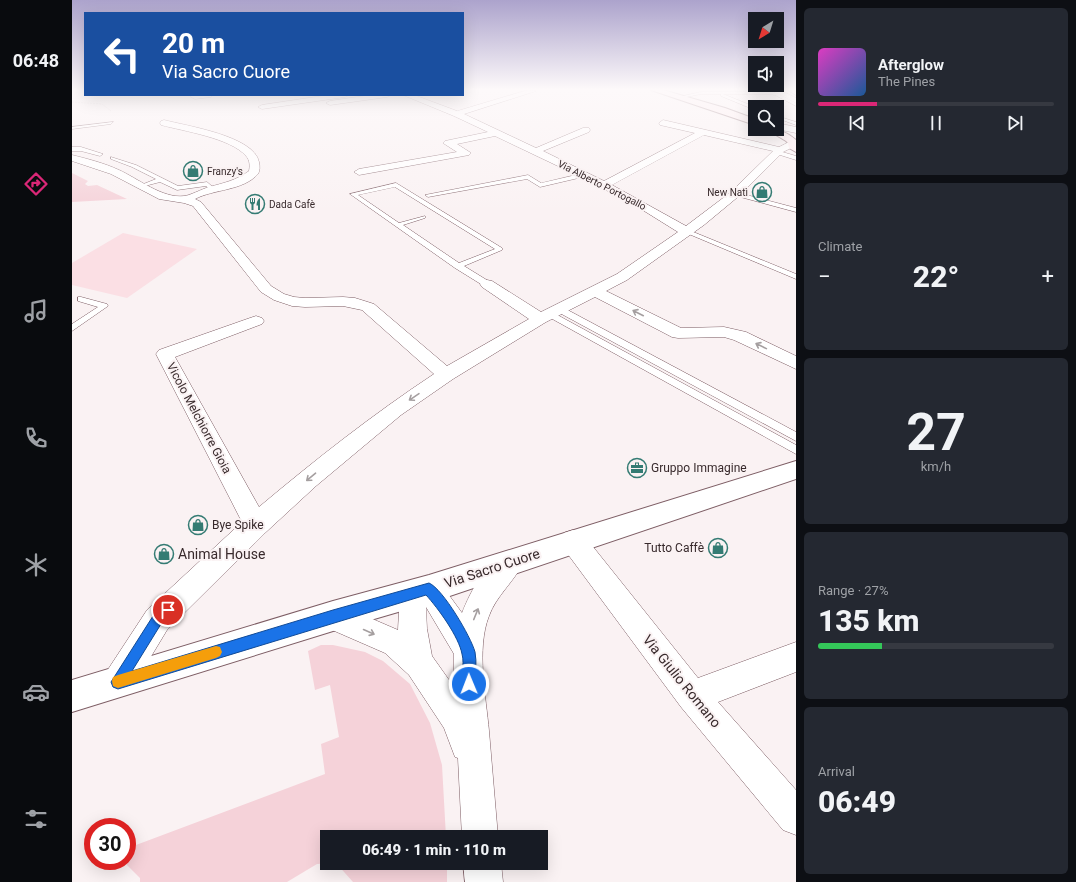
<!DOCTYPE html>
<meta charset="utf-8">
<style>
body{margin:0;font-family:Roboto,sans-serif;background:#242831;color:#f1f3f6;height:100vh;display:flex;flex-direction:column;font-size:15px;white-space:nowrap}
*{box-sizing:border-box;margin:0}
p{font-size:13px;color:#9ea1a6}
.icon{flex:none;width:22px;height:22px;fill:none;stroke:currentColor;stroke-width:2;stroke-linecap:round;stroke-linejoin:round}
.map{position:relative;flex:1;overflow:hidden}
.drawer{display:flex;flex-direction:column;gap:8px;padding:8px;background:#0d0f14;width:280px}
.drawer>*{flex:none}
.guide{position:absolute;left:12px;top:12px;width:380px;height:84px;border-radius:0px;box-shadow:0 4px 16px #0002;background:#1a4fa0;color:#fff;overflow:hidden}
.needle{width:26px;rotate:218deg}
.controls{position:absolute;left:676px;top:12px;display:grid;gap:8px}
.controls a{display:grid;place-items:center;width:36px;height:36px;border-radius:0px;background:#171b24;box-shadow:0 4px 16px #0002;font-size:20px}
.speed{position:absolute;left:12px;top:818px;display:flex;gap:8px;font-size:20px;font-weight:700;text-align:center}
.speed>*{display:grid;place-content:center;width:52px;height:52px;border-radius:50%;background:#171b24;box-shadow:0 4px 16px #0002;line-height:1}
.speed .limit{border:6px solid #d22;background:#fff;color:#111}
.pin{position:absolute;display:grid;place-items:center;width:34px;height:34px;color:#fff;margin:-17px;border:2px solid #fff;border-radius:50%;box-shadow:0 1px 4px #0007}
.me{position:absolute;width:44px;margin:-22px;rotate:359deg;stroke-linejoin:round;filter:drop-shadow(0 0 3px #0008)}
.turn{display:flex;align-items:center;gap:14px;height:84px;padding:0 12px;font-size:18px}
.turn .icon{width:52px;height:52px;stroke-width:2.5}
.turn b{display:block;font-size:28px;line-height:34px}
.big{font-size:30px;font-weight:800;line-height:1.1}
.drawer .card{flex:1;display:flex;flex-direction:column;justify-content:center;gap:6px;min-width:0;padding:0 14px;border-radius:6px;background:#242831}
.drawer .dial{align-items:center;gap:0}
.dial b{font-size:52px;line-height:1}
.song{display:flex;align-items:center;gap:12px}
.cover{width:48px;height:48px;border-radius:6px;background:linear-gradient(135deg,hsl(310 70% 55%),hsl(210 70% 35%))}
.played{height:4px;border-radius:2px;background:linear-gradient(90deg,#db2777 25%,#363941 25%)}
.keys{display:flex;justify-content:space-around;direction:ltr}
.heat{display:flex;justify-content:space-between;align-items:center;font-size:22px;direction:ltr}
.charge{height:6px;border-radius:3px;background:linear-gradient(90deg,#34c759 27%,#363941 0)}
.trip{position:absolute;left:248px;top:830px;width:228px;height:40px;border-radius:0px;background:#171b24;box-shadow:0 4px 16px #0002;font-weight:800;line-height:40px;text-align:center}
main{display:flex;flex:1;min-height:0}
.dock{display:flex;flex-direction:column;width:72px;justify-content:space-around;align-items:center;background:#090b0e;color:#9ea1a6}
.dock .icon{width:28px;height:28px}
.dock .current{color:#db2777}
.dock b{font-size:18px;color:#f1f3f6}
.map>svg:first-child{display:block}
.built{fill:#fbdfe4}
.green{fill:#f5d2d9}
.lines{fill:none;stroke-linecap:round;stroke-linejoin:round}
.service-casing{stroke:#7e5e65;stroke-width:1}
.minor-casing{stroke:#7e5e65;stroke-width:1}
.tertiary-casing{stroke:#7e5e65;stroke-width:2}
.secondary-casing{stroke:#7e5e65;stroke-width:2}
.path{stroke:#bbb1b3;stroke-width:1;stroke-dasharray:0.5 1;stroke-linecap:butt}
.service{fill:#fff;fill-rule:evenodd}
.minor{fill:#fff;fill-rule:evenodd}
.tertiary{fill:#fff;fill-rule:evenodd}
.secondary{fill:#feebee;fill-rule:evenodd}
.oneway{stroke:#a59fa0}
.route{fill:#1a73e8;stroke:#114b97}
.slow{fill:#f59e0b}
.labels{text-anchor:middle;dominant-baseline:central;stroke-width:4;stroke-linejoin:round;paint-order:stroke}
.far-poi-label{font-size:10px;fill:#382a2c;stroke:#faf2f3;text-anchor:start}
.far-street-label{font-size:10px;fill:#382a2c;stroke:#faf2f3}
.street-label{font-size:12px;fill:#382a2c;stroke:#faf2f3}
.poi-label{font-size:12px;fill:#382a2c;stroke:#faf2f3;text-anchor:start}
.near-poi-label{font-size:14px;fill:#382a2c;stroke:#faf2f3;text-anchor:start}
.near-street-label{font-size:14px;fill:#382a2c;stroke:#faf2f3}
</style>
<main>
<nav class="dock">
<b>06:48</b>
<svg class="icon current" aria-label="directions" viewBox="0 0 24 24"><path d="M12 3l9 9-9 9-9-9zM9 14v-3h6M13 9l2 2-2 2"/></svg>
<svg class="icon" aria-label="music" viewBox="0 0 24 24"><path d="M9 18V5l10-2v13"/><circle cx="6" cy="18" r="3"/><circle cx="16" cy="16" r="3"/></svg>
<svg class="icon" aria-label="phone" viewBox="0 0 24 24"><path d="M5 4h4l2 5-3 2q2 4 5 5l2-3 5 2v4C11 20 4 13 5 4z"/></svg>
<svg class="icon" aria-label="climate" viewBox="0 0 24 24"><path d="M12 3v18M4 7l16 10M4 17L20 7"/></svg>
<svg class="icon" aria-label="car" viewBox="0 0 24 24"><path d="M5 17H2v-5l4-1 3-4h7l3 4 3 1v5h-3M9 17h6M6 11h13"/><circle cx="7" cy="17" r="2"/><circle cx="17" cy="17" r="2"/></svg>
<svg class="icon" aria-label="filters" viewBox="0 0 24 24"><path d="M4 7h16M4 17h16"/><circle cx="9" cy="7" r="2"/><circle cx="15" cy="17" r="2"/></svg>
</nav>
<div class="map">
<svg width="724" height="882" viewBox="0 0 724 882">
<rect width="100%" height="100%" fill="#faf2f3"/>
<path class="built" d="M51,233l74,16 -70,49 -55,-13v-22z"/>
<path class="green" d="M0,173l16,8 -3,3 3,2 9,-1 30,14 -55,3z
M249,645h12l32,7 18,9 27,23 20,39 12,42 4,72h-119v26h9l-19,1 -30,18h-147v-4l-14,-14 2,-16 197,-74 -4,-30 18,-7 -9,-52 -15,5 -7,-39z
M264,863h111v19h-94z"/>
<g class="lines">
<g class="service-casing">
<path id="service" d="M716,90h5l3,2v3z
M629,92h69l7,1 19,10v3l-21,-11 -5,-1h-47l32,13v3l-34,-14v-2h-20l-20,4 -2,-1z
M705,116l19,6v3l-19,-7z
M41,122l-2,2 -39,5v-2z
M0,147h9l22,7 -3,2 -19,-5h-9z
M707,151l17,5v4l-19,-6v-2z
M39,157l25,8 42,21 29,-4 8,7 -5,1 -4,-4 -29,4 -17,-8 -19,5v-2l15,-6 -24,-12 -21,-8z
M513,173l3,2 -1,1 -47,11 -13,-8 -99,18 -3,-2 103,-20 13,8z
M324,183l106,65v2l-38,16 26,16v4h-6l-29,-18 -105,-74zM323,187l100,62 -36,14 -56,-38 22,-7v-2l-26,7 -41,-28z
M663,192l61,16v4l-63,-17v-2z
M614,229l110,45v5l-112,-47v-2z
M6,297h3l26,7 1,2 -36,25v-7l26,-17 -20,-6z
M484,307h6l234,125v9l-240,-130 -1,-2z
M478,311l246,134v9l-249,-138 -1,-2 1,-2z"/>
</g>
<g class="minor-casing">
<path id="minor" d="M456,90l8,1 -72,23 72,34 47,-20h6l1,2 -1,2 -46,19 61,30 91,-48 -35,-8 -1,-2 4,-3 116,27 10,-5h6v4l-12,6 -44,44 -35,29 -77,55 -21,11 75,37 43,-1 22,5 50,24v13l-62,-29 -10,-3 -46,1 -6,-1 -77,-40 -49,25 -93,57 -52,36 -85,71 -51,47 -98,97 -38,63 -11,4 -11,-4 -4,-11 4,-11 40,-61 95,-88 -86,-168 3,-4 91,-32 6,-2 6,2 2,3 -2,3 -87,33 84,150c56,-47 113,-92 175,-133l-72,-64 -19,-4 -38,1 -13,-1 -18,-6 -13,-8 -68,-86 -9,-3 -25,-4 -48,-25 -39,-13v-6c16,4 32,8 47,15 18,8 44,29 65,26 5,0 18,-7 25,-9 15,-4 28,-7 40,-16 1,-5 1,-11 -3,-15 -15,-18 -63,-25 -85,-31l-1,-2 1,-2 3,-1c23,6 90,16 95,42 1,4 1,9 -1,12 -15,17 -44,15 -63,25l6,3 70,84 13,8 10,3 11,1 38,-1 12,1 19,6 73,62 82,-47 -47,-32 -2,-3 2,-3 5,-1 5,1 49,31 76,-38 61,-42 -45,-28 -52,-27 -86,-41 -38,8 14,9 -2,2 -110,20 -5,-3 5,-3 98,-17 -14,-9 2,-2 43,-9 -34,-16 -51,-21h11l43,16zM632,135l69,16 -42,41 -45,34 -74,-41z
M699,90h9l16,8v5z
M120,95h20l-1,2 -16,2 -4,-2z
M257,95h20l-4,2 -83,12 -4,-2 4,-2z
M299,95h20l-4,2 -57,8 -4,-2 4,-2z
M705,123l19,4v6l-19,-4z
M501,530l9,3 116,145 98,-36v30l-78,30 78,88v45l-13,-5 -102,-123 -117,-158 -3,-8 3,-8z
M438,551l9,3 4,9c-9,19 -27,33 -34,53 -13,33 -3,81 0,115 3,35 6,71 9,106h-36l-4,-79 -3,-1 -11,-29 -35,-53 -24,-22 -62,-27 -4,-10 4,-10 10,-4 65,28 2,-37 3,-9 10,-4 6,2 1,-2 9,-4 9,4 24,33c9,-23 25,-53 48,-62zM354,607l28,47v33l-22,-31 -5,-27z
M391,863h38l2,19h-38z"/>
</g>
<g class="tertiary-casing">
<path id="tertiary" d="M724,461v18l-367,124 -96,28 -261,81v-32l261,-79 96,-26z"/>
</g>
<g class="secondary-casing">
<path id="secondary" d="M579,90h12l62,18 30,11v6z
M694,129c12,0 21,3 30,11v12l-7,-4 -1,-5 -2,-2z"/>
</g>
<path class="path" d="M0,102l30,2 9,7"/>
<use href="#service" class="service"/>
<use href="#minor" class="minor"/>
<use href="#tertiary" class="tertiary"/>
<use href="#secondary" class="secondary"/>
</g>
<defs><path id="oneway-shaft" d="M-6 0H5M1.5-3L5.5 0L1.5 3" fill="none" stroke-width="1.6" stroke-linecap="round" stroke-linejoin="round"/></defs>
<g class="oneway">
<use href="#oneway-shaft" transform="translate(566 313) rotate(-153)"/>
<use href="#oneway-shaft" transform="translate(689 346) rotate(-154)"/>
<use href="#oneway-shaft" transform="translate(342 397) rotate(146)"/>
<use href="#oneway-shaft" transform="translate(239 477) rotate(140)"/>
<use href="#oneway-shaft" transform="translate(404 614) rotate(-68)"/>
<use href="#oneway-shaft" transform="translate(297 632) rotate(24)"/>
</g>
<linearGradient id="sky" x2="0" y2="1"><stop stop-color="#aca3cc"/><stop offset="0.42" stop-color="#fdf9fa"/><stop offset="1" stop-color="#fdf9fa" stop-opacity="0"/></linearGradient>
<rect width="724" height="213" fill="url(#sky)"/>
<path class="route" d="M357,583c14,6 42,54 46,69 2,10 0,22 1,32l-2,4 -5,2 -5,-2c-4,-11 1,-23 -2,-34 -3,-17 -24,-46 -36,-59l-308,94 -5,-2 -2,-5 42,-66 11,-11 4,-1 4,1 2,5 -2,4 -11,10 -29,47 201,-61z"/>
<path class="slow" d="M144,646l4,1 2,5 -2,4 -4,2 -98,30 -5,-2 -1,-5 1,-4 5,-2z"/>
<defs>
<g id="shop-ring" transform="scale(1)"><circle r="9.5" fill="#faf2f3" stroke="#347b73" stroke-width="1.5"/><path d="M-5-2.5h2.3a2.7 3.5 0 0 1 5.4 0H5L5.5 6h-11ZM-1.5-2.5h3a1.5 2.3 0 0 0-3 0Z" fill="#347b73"/></g>
<g id="restaurant-ring" transform="scale(1)"><circle r="9.5" fill="#faf2f3" stroke="#347b73" stroke-width="1.5"/><path d="M-5-6h1v4h1v-4h1v4h1v-4h1v5L-1.5 .5V6h-2V.5L-5-1ZM5-6V6H3V1.5H1.5Q1.5-4 5-6Z" fill="#347b73"/></g>
<g id="office-ring" transform="scale(1)"><circle r="9.5" fill="#faf2f3" stroke="#347b73" stroke-width="1.5"/><path d="M-6-3h4V-5.5h4V-3h4V5H-6ZM-1-4.5V-3h2v-1.5ZM-6 0V1H6V0Z" fill="#347b73"/></g>
</defs>
<g fill-rule="evenodd">
<use href="#shop-ring" x="121" y="171"/>
<use href="#shop-ring" x="690" y="192"/>
<use href="#restaurant-ring" x="183" y="204"/>
<use href="#office-ring" x="565" y="468"/>
<use href="#shop-ring" x="126" y="525"/>
<use href="#shop-ring" x="646" y="548"/>
<use href="#shop-ring" x="92" y="554"/>
</g>
<g class="labels">
<g class="far-poi-label">
<text x="135" y="171">Franzy's</text>
<text x="676" y="192" text-anchor="end">New Natì</text>
<text x="197" y="204">Dada Cafè</text>
</g>
<g class="far-street-label">
<text transform="translate(530 185) rotate(27)">Via Alberto Portogallo</text>
</g>
<g class="street-label">
<text transform="translate(127 418) rotate(62)">Vicolo Melchiorre Gioia</text>
</g>
<g class="poi-label">
<text x="579" y="468">Gruppo Immagine</text>
<text x="140" y="525">Bye Spike</text>
<text x="632" y="548" text-anchor="end">Tutto Caffè</text>
</g>
<g class="near-poi-label">
<text x="106" y="554">Animal House</text>
</g>
<g class="near-street-label">
<text transform="translate(420 568) rotate(-18)">Via Sacro Cuore</text>
<text transform="translate(610 681) rotate(51)">Via Giulio Romano</text>
</g>
</g>
</svg>
<div class="controls">
<a><svg class="needle" viewBox="-14 -14 28 28"><path d="M0-13l5 13h-10z" fill="#e53935"/><path d="M0 13l5-13h-10z" fill="#9ea1a6"/></svg></a>
<a><svg class="icon" aria-label="sound" viewBox="0 0 24 24"><path d="M4 9h4l5-4v14l-5-4H4zM17 9q2 3 0 6"/></svg></a>
<a><svg class="icon" aria-label="search" viewBox="0 0 24 24"><circle cx="10" cy="10" r="6"/><path d="M15 15l6 6"/></svg></a>
</div>
<div class="speed"><div class="limit">30</div></div>
<div class="pin" style="left:96px;top:610px;background:#d93025"><svg class="icon" aria-label="arrive" viewBox="0 0 24 24"><path d="M6 21V4h12l-3 4 3 4H6"/></svg></div>
<svg class="me" style="left:397px;top:684px" viewBox="-20 -20 40 40"><circle r="17" fill="#1a73e8" stroke="#fff" stroke-width="3"/><path d="M0-11L8 9 0 5-8 9z" fill="#fff"/></svg>
<div class="trip">06:49 · 1 min · 110 m</div>
<div class="guide">
<div class="turn"><svg class="icon" aria-label="left" viewBox="0 0 24 24"><path d="M17 20v-9H6M10 6l-5 5 5 5"/></svg><div><b>20 m</b>Via Sacro Cuore</div></div>
</div>
</div>
<section class="drawer">
<div class="card">
<div class="song"><i class="cover"></i><div><b>Afterglow</b><p>The Pines</p></div></div>
<div class="played"></div>
<div class="keys"><svg class="icon" aria-label="previous" viewBox="0 0 24 24"><path d="M18 5L8 12l10 7zM5 5v14"/></svg><svg class="icon" aria-label="pause" viewBox="0 0 24 24"><path d="M8 5v14M16 5v14"/></svg><svg class="icon" aria-label="next" viewBox="0 0 24 24"><path d="M6 5l10 7-10 7zM19 5v14"/></svg></div>
</div>
<div class="card"><p>Climate</p>
<div class="heat"><a>−</a><b class="big">22°</b><a>+</a></div>
</div>
<div class="card dial"><b>27</b><p>km/h</p></div>
<div class="card"><p>Range · 27%</p><b class="big">135 km</b><div class="charge"></div></div>
<div class="card"><p>Arrival</p><b class="big">06:49</b></div>
</section>
</main>
